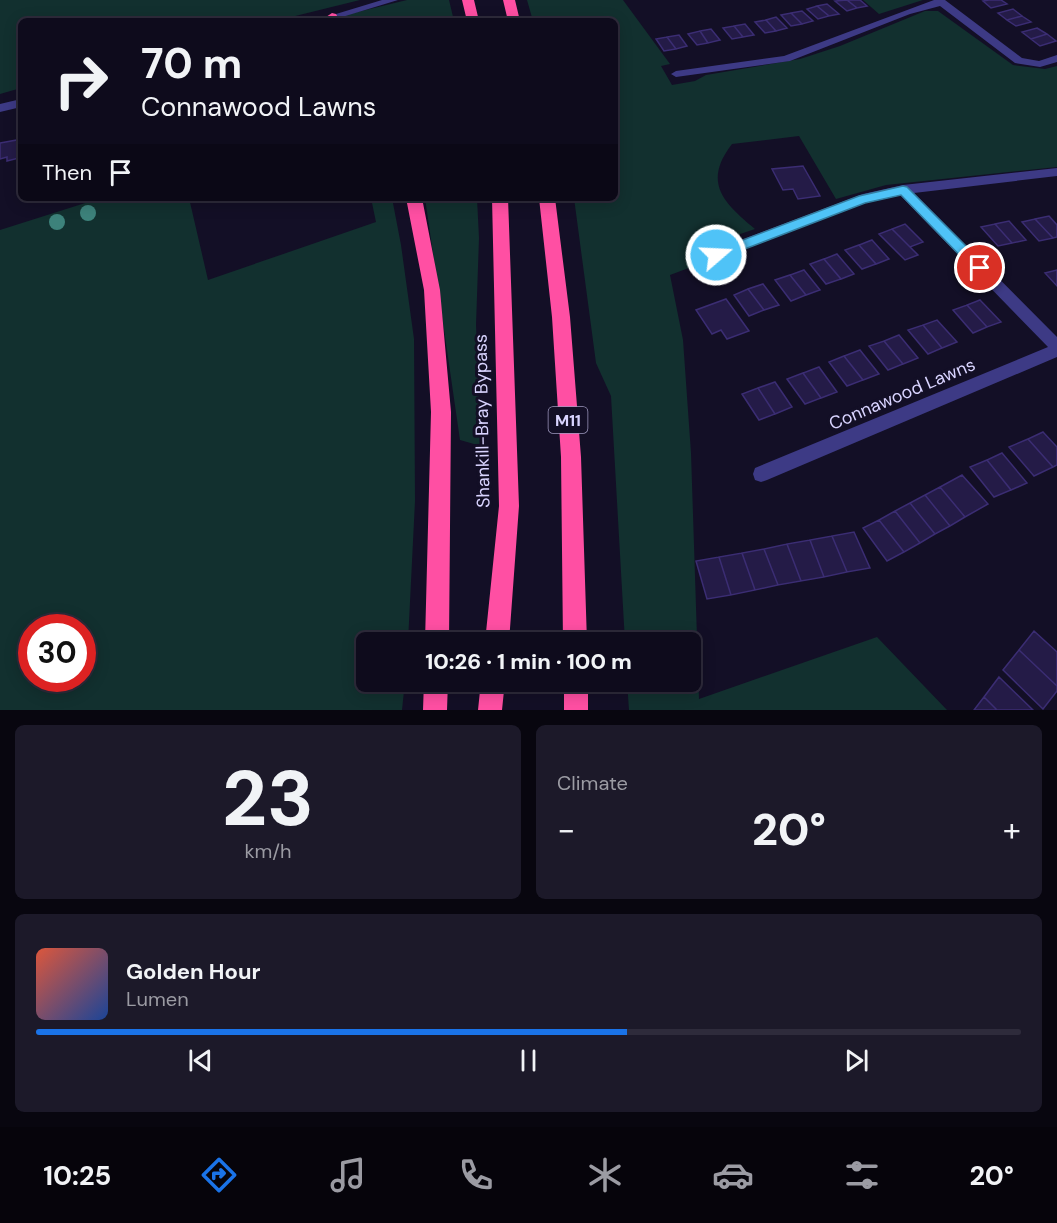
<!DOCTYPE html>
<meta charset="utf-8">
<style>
body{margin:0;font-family:"DM Sans",sans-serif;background:#1c1929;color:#f1f3f6;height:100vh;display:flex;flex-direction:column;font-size:22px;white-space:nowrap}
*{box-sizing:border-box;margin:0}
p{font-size:20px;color:#9b9ba3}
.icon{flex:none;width:33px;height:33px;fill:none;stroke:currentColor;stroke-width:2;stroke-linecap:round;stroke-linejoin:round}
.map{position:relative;height:710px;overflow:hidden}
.sheet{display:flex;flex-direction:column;gap:15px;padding:15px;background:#08060f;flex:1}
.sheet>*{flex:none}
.top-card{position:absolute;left:18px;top:18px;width:600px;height:183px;border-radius:9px;box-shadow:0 3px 15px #0003,0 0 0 2px #2e2b3b;background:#0e0b1c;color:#f1f3f6;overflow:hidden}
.speed{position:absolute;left:18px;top:614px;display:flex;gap:12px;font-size:30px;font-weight:700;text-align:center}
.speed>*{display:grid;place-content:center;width:78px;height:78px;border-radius:50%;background:#0e0b1c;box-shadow:0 3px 15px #0003,0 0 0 2px #2e2b3b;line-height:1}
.speed .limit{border:9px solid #d22;background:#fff;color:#111}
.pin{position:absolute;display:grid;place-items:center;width:51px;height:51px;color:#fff;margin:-26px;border:3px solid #fff;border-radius:50%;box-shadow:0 2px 6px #0007}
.me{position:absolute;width:66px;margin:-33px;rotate:71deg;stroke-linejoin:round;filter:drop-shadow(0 0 4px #0008)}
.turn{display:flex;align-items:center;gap:21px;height:126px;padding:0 24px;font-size:27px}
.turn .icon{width:78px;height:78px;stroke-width:2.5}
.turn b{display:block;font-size:42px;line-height:51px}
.then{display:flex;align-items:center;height:57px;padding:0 24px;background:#0003;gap:12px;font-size:22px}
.big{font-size:45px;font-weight:800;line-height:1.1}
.sheet .tile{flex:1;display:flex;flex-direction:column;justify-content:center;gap:9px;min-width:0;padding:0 21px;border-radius:9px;background:#1c1929}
.sheet .dial{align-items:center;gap:0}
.dial b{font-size:78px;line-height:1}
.song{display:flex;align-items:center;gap:18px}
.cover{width:72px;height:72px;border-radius:9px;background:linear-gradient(135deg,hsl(10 70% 55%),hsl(220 70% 35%))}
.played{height:6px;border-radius:3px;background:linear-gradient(90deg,#1a73e8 60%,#2e2b3b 60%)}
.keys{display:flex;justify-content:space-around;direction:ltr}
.heat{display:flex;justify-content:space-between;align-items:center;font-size:33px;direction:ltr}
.sheet .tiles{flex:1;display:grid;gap:15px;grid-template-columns:1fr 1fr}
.tile:last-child{grid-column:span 2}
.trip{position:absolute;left:356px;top:632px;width:345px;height:60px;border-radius:9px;background:#0e0b1c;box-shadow:0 3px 15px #0003,0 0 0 2px #2e2b3b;font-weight:800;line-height:60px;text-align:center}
.tabs{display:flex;height:96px;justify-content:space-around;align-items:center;background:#06040b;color:#9b9ba3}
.tabs .icon{width:42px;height:42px}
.tabs .on{color:#1a73e8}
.tabs b{font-size:27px;color:#f1f3f6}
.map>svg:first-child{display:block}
.green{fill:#12302f;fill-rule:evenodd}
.building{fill:#241b47;stroke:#3b2d73;stroke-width:1.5}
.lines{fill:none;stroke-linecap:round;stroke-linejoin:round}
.minor{fill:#3d3a85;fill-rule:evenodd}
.tertiary{fill:#3d3a85;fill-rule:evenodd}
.motorway{fill:#ff4fa3;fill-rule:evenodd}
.tree{fill:#3d827b}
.route{fill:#4fc3f7;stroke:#337fa1;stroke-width:1.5}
.labels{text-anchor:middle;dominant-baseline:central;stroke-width:6;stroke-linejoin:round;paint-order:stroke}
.shield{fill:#130f26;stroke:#9e99be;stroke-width:1.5}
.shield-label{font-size:16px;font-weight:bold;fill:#d9d4ff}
.street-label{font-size:18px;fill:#d9d4ff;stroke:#130f26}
</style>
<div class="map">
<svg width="1057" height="710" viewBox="0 0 1057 710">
<rect width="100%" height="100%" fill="#130f26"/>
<path class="green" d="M0,0h360l-85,21h-254v67l-21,6z
M407,0h42l5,21h-111l-2,-5z
M527,0h96l47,64 -9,2 11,19 23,-4 11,-6 94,-16 40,-13 85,-35h13l75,54 32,4 12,-3v101l-171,18 -50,14 -37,-63 -67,8c-30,39 -8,59 23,85l-62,21 9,13 -32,12 13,65 8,113 8,246 178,-62 70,73h-318l-2,-29h63v-39h-65l-14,-246 -15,-33 -22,-165h41v-177h-82z
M863,0h60l-44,14z
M101,198h88l19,82 168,-58 -5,-24h21l9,47 13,94 1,162 -7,141h-42v39h39l-3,29h-402v-480zM32,627h50v51h-50z
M425,198h52l2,40 -3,87 5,121 -21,-6z"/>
<path class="building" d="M847,0h13l7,6 -10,2z
M847,0l10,8 -10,3 -12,-10z
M989,0h12l6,4 -16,4 -8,-7z
M827,4l12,10 -10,2 -12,-10z
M817,6l12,10 -11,3 -11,-10z
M1013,9l9,7 -15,4 -9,-7z
M802,11l11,10 -11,3 -11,-11z
M791,13l11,11 -11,2 -10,-11z
M1022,16l9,6 -15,4 -9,-6z
M776,17l11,11 -11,3 -10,-11z
M766,20l10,11 -11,2 -10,-11z
M745,24l9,11 -11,2 -9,-11z
M734,26l9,11 -11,2 -9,-11z
M1037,28l10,6 -16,5 -9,-7z
M711,29l9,11 -12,3 -8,-12z
M700,31l8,12 -11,2 -9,-11z
M1047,34l9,7 -16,5 -9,-7z
M679,35l8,11 -11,3 -9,-12z
M667,37l9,12 -12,2 -8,-12z
M17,140l2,18 -12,3v-4l-7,2v-16z
M803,166l17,30 -22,3 -5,-10 -10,1 -11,-21z
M1049,216l8,9v12l-4,1 -18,-19z
M1035,219l18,19 -14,3 -17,-19z
M1009,221l17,19 -14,3 -17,-19z
M905,224l18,18 -13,5 -18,-18z
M995,224l17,19 -14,3 -17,-19z
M892,229l26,26 -13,5 -26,-26z
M872,240l17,19 -13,5 -17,-19z
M859,245l17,19 -14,5 -17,-19z
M837,254l17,20 -13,5 -17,-20z
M824,259l17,20 -15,5 -16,-20z
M804,270l16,20 -14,5 -16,-20z
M1057,270v16l-12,-13z
M790,275l16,20 -15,6 -16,-21z
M763,284l16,21 -15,5 -16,-21z
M748,289l16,21 -15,6 -15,-21z
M726,299l23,32 -22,8 -6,-9 -9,4 -16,-24z
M980,300l21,22 -14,5 -20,-22z
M967,305l20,22 -14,6 -20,-23z
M937,320l20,22 -15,6 -19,-23z
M923,325l19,23 -14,6 -20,-24z
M899,335l19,23 -15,6 -19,-23z
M884,341l19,23 -15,6 -19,-24z
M860,350l19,24 -16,6 -19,-24z
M844,356l19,24 -16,6 -18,-24z
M819,367l18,25 -16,6 -18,-25z
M803,373l18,25 -16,6 -18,-25z
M775,382l17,25 -17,7 -17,-26z
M758,388l17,26 -16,6 -17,-26z
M1043,432l14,15v18l-4,2 -25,-28z
M1028,439l25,28 -19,9 -25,-29z
M1002,453l25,30 -16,7 -24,-30z
M987,460l24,30 -17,7 -24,-30z
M962,475l26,29 -23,13 -25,-30z
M940,487l25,30 -15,9 -25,-31z
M925,495l25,31 -15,8 -25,-31z
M910,503l25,31 -15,9 -25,-32z
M895,511l25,32 -16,9 -25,-32z
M879,520l25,32 -17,9 -24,-33z
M854,532l16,36 -23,4 -15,-36z
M832,536l15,36 -23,5 -14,-37z
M810,540l14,37 -23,4 -14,-37z
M787,544l14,37 -23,4 -14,-36z
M764,549l14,36 -23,5 -13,-37z
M742,553l13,37 -24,5 -12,-38z
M719,557l12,38 -24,4 -11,-38z
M1034,631l23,21v34l-38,-36z
M1019,650l38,36v5l-14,18 -40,-39z
M999,677l34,33h-36l-13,-13z
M984,697l13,13h-23z"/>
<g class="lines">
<path class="minor" d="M934,0h11l77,58 17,3 18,-6v7l-17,5 -25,-4 -75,-57 -30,8 -120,47 -114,16 -5,-3 5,-3 108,-15z
M1057,168v8l-143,17 143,144v20l-290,123 -6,2 -6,-2 -2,-6 2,-6 293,-121 -148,-152 -35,8 -149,57 -7,-5 2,-4 152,-57 40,-9z"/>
<path class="tertiary" d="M382,0h16l-69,21h-16z
M21,99v8l-21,5v-8z"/>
<path class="motorway" d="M462,0h12l5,21h-12z
M503,0h12l5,21h-12z
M332,13l4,1 4,7h-12l-2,-4z
M406,198h16l18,92 11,122 -2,230h-24l6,-230 -7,-122z
M492,198h16l11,308 -10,136h-24l14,-136z
M539,198h16l15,119 11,140 6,185h-24l-2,-185 -9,-140z
M424,681h24l-1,29h-24z
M481,681h24l-3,29h-24z
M564,681h24v29h-24z"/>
</g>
<g class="tree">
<circle cx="88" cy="213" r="8"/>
<circle cx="57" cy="222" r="8"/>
</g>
<path class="route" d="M903,186l4,1 78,78 1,3 -1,4h-9l-75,-77 -36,8 -149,57 -6,-5 1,-3 148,-56z"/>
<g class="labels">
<rect class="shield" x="548.5" y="407" width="39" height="26" rx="4.5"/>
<g class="shield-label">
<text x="568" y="420">M11</text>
</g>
<g class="street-label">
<text transform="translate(902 394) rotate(-23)">Connawood Lawns</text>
<text transform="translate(482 421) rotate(-91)">Shankill-Bray Bypass</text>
</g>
</g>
</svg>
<div class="speed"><div class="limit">30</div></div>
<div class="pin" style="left:980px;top:268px;background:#d93025"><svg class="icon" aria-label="arrive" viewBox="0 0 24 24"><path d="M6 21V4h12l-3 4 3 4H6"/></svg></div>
<svg class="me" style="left:716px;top:255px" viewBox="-20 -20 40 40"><circle r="17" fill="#4fc3f7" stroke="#fff" stroke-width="3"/><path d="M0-11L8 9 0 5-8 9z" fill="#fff"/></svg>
<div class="trip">10:26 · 1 min · 100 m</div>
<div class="top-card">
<div class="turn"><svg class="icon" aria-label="right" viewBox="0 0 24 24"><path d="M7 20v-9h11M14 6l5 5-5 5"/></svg><div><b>70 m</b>Connawood Lawns</div></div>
<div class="then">Then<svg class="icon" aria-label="arrive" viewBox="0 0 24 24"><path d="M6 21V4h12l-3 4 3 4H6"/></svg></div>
</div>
</div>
<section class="sheet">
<div class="tiles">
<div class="tile dial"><b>23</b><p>km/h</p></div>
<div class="tile"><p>Climate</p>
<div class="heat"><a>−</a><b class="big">20°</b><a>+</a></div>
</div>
<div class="tile">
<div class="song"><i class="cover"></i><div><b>Golden Hour</b><p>Lumen</p></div></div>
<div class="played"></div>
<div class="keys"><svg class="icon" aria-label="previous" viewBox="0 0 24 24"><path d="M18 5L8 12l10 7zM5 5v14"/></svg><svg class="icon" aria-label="pause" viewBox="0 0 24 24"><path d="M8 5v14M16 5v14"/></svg><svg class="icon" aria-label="next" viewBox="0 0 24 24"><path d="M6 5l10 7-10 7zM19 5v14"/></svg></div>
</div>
</div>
</section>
<nav class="tabs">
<b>10:25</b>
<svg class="icon on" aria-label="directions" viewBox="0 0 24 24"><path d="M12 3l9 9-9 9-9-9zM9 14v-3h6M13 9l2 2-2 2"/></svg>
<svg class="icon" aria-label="music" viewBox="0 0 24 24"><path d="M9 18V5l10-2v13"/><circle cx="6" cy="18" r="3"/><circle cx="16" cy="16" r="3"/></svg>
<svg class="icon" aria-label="phone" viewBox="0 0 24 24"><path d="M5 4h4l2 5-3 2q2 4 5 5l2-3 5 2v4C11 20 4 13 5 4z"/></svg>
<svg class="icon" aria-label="climate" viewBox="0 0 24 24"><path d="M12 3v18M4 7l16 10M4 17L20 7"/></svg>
<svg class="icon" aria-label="car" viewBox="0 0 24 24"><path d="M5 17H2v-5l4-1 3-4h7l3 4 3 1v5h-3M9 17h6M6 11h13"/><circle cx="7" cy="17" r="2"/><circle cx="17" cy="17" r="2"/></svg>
<svg class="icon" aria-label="filters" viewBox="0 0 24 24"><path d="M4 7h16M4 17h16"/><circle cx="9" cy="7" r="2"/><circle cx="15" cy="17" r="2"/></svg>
<b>20°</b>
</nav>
